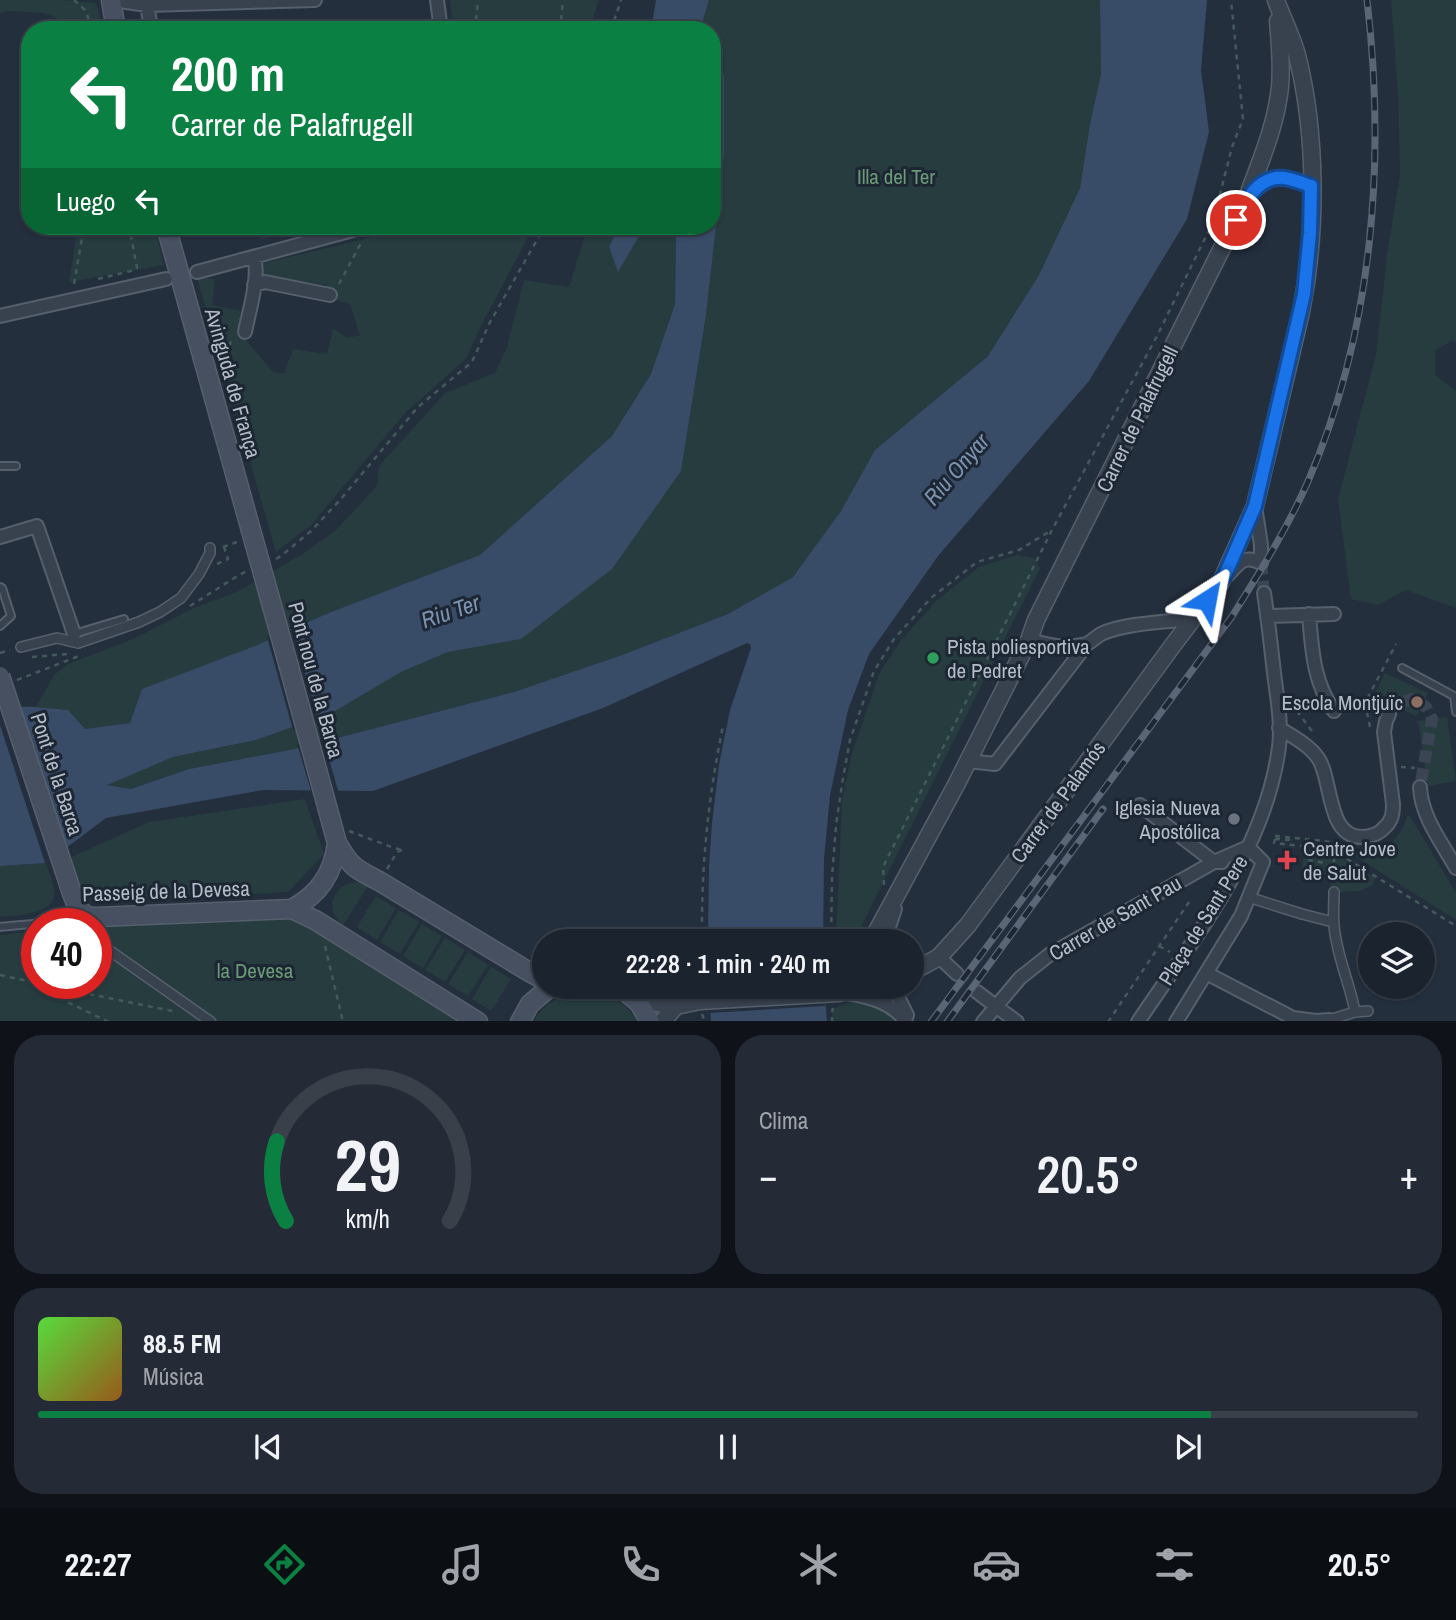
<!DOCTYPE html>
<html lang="es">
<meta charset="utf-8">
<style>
body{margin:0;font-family:"Archivo Narrow",sans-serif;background:#242b36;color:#f1f3f6;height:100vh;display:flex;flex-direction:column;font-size:26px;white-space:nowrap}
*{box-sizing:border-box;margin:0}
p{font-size:23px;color:#a0a4aa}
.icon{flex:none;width:38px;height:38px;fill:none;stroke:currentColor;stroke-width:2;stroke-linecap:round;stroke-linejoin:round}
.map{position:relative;height:1021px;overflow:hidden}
.sheet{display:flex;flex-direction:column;gap:14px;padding:14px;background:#0f1319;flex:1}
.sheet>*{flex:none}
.guide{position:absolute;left:21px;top:21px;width:700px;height:214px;border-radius:28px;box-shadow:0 2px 5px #0004,0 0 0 2px #39404a;background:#0b8043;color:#fff;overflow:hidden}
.fabs{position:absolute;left:1358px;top:922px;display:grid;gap:14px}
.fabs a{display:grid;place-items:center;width:77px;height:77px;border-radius:50%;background:#1b232e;box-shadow:0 2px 5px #0004,0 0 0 2px #39404a;font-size:35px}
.speed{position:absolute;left:21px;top:908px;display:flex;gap:14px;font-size:35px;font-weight:700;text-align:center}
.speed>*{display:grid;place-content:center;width:91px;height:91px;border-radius:50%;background:#1b232e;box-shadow:0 2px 5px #0004,0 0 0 2px #39404a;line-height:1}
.speed .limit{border:10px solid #d22;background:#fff;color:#111}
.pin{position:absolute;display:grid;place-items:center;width:60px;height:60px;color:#fff;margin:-30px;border:4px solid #fff;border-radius:50%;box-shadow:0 2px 7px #0007}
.me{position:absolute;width:77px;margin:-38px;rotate:34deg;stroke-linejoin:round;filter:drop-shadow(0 0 5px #0008)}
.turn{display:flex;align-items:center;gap:24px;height:147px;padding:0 35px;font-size:32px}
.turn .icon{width:91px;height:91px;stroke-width:2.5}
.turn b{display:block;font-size:49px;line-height:60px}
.then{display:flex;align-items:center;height:66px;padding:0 35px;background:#0003;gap:14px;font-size:26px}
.big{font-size:52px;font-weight:600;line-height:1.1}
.sheet .tile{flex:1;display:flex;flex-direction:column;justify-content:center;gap:10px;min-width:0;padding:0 24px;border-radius:28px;background:#242b36}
.sheet .dial{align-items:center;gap:0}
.dial svg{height:182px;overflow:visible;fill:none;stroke:#39404a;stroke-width:7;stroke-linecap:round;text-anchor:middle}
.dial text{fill:#f1f3f6;stroke:none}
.song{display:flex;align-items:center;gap:21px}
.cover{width:84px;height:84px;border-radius:10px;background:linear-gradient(135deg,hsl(110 70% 55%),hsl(30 70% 35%))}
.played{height:7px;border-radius:4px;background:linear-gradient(90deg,#0b8043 85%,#39404a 85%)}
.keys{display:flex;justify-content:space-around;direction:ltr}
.heat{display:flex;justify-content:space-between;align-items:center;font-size:38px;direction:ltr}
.sheet .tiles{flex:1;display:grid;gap:14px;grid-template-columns:1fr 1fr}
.tile:last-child{grid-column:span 2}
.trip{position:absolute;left:532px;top:929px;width:392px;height:70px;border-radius:35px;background:#1b232e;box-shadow:0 2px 5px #0004,0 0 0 2px #39404a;font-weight:600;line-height:70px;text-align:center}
.dock{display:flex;height:112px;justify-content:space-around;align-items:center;background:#0b0e12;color:#a0a4aa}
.dock .icon{width:49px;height:49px}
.dock .active{color:#0b8043}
.dock b{font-size:32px;color:#f1f3f6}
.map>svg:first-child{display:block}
.green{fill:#263c3f}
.water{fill:#394c67}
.pier{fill:#242f3e}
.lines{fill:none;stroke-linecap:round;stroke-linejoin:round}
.minor-tunnel{stroke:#3a4453;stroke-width:12;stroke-dasharray:12 6;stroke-linecap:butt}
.service-casing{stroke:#565f6c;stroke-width:10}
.pedestrian-casing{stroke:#565f6c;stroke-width:12}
.minor-casing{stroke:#565f6c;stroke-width:16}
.tertiary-casing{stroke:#565f6c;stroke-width:19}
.secondary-casing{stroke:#565f6c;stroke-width:21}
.path{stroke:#44595c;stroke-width:2.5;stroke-dasharray:5 5;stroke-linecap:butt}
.service{stroke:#38414e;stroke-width:6}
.pedestrian{stroke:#38414e;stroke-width:9}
.minor{stroke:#38414e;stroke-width:12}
.tertiary{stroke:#38414e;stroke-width:16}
.secondary{stroke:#465061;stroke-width:18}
.rail-casing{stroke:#5a6575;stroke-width:7}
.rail{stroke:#1d2633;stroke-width:4.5;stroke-dasharray:13;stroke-linecap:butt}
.secondary-bridge-casing{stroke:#565f6c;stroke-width:21;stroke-linecap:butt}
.secondary-bridge{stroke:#465061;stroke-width:18}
.route-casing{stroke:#114b97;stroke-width:18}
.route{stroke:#1a73e8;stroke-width:12}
.leisure-dot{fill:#2e9e5b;stroke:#1d2633;stroke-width:2.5}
.education-dot{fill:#8d6e63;stroke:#1d2633;stroke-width:2.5}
.worship-dot{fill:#6b7280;stroke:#1d2633;stroke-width:2.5}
.health-dot{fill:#e0444e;stroke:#1d2633;stroke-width:2.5}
.labels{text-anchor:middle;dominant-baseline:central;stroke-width:6;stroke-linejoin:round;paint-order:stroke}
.park-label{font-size:21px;fill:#6b9a76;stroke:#1d2633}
.street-label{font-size:21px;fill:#b4bcc9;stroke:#1d2633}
.poi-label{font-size:21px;fill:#b4bcc9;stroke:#1d2633;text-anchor:start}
.water-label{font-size:23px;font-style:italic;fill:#7c92b1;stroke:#1d2633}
</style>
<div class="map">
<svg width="1456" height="1022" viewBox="0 0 1456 1022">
<rect width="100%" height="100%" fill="#242f3e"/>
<path class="green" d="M0,0h63l32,3 2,2 6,25h-27l-17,-11 -15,-6 -35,-2 -9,2z
M450,0h149l-10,30h-135z
M709,0h391l1,74 -11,50 -10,64 -41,87 -51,81 -113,94 -34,61 -48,66 -65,37 -106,41 -108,37 -219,57 -106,20 -58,20 -26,-5 68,-27 83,-17 76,-27 69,-41 47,-20 73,-13 160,-168 25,-156 18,-160v-79l-7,-28 -5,-5v-13h-12z
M1391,0h65v342l-5,-1 -16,10v24l21,16v217l-50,-18 -28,15 -27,-6 -13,-100 38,-144 11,-100 13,-81 -2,-80z
M78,226h76l10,39 -95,17z
M263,226h46l-49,14z
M407,226h127l-53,100 -15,33 -60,53 -95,113 -35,27 -50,-175 1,-11 -9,-16 -21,-73 18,2 -3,26 29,6 -2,18 6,10 28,33 11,1 9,-24 34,5 6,-26 14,10 13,-3 -10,-31 -14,-4 -9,-15 -63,-9v-13l109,-26z
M588,226h31l-10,21 9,24 27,-45h25l6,7 -1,71 -24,70 -39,62 -132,119 -154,59 -71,32 -125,77 -45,6 -17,-19 -32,-3 18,-32 14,-11 65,-25 61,-31 43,-16 69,-40 30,-22 41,-44 2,-20 66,-73 50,-20 12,-26 17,-67 45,7z
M1017,555l17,3 6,10 -186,373h-18l6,-140 9,-44 28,-83 21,-32 37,-42 42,-33z
M1385,673l43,20 -12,23 -42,-20z
M1447,717l9,64 -28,5 -10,-65z
M305,799l19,55 -36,38 -180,10c-32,-5 -32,-16 -41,-43l82,-37z
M1407,816h3l46,77v27l-109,-69v-2c30,6 52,-3 60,-33z
M1305,849l25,2 45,27 -2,7 -13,6 -26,1 -3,4 -1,-21 -29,-4z
M46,863c2,8 7,18 8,27 4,25 -37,25 -54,27v-51z
M357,882l11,4 -25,39c-20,-15 -10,-41 14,-43z
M376,896l20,12 -19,32 -20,-13z
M399,910l20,12 -19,32 -20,-12z
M297,917l164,104h-461v-86l37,-4v53h59v-59z
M422,924l20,12 -19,32 -20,-12z
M445,938l20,12 -20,32 -20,-12z
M468,952l20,13 -20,31 -20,-12z
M491,967l20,12 -20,32 -19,-12z
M583,991c22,3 43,9 53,30h-102c12,-20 27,-26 49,-30z
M862,1001c14,5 27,9 36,20h-65l-1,-11 14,-7z"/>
<path class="water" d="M656,0h53l-9,30h-49z
M1100,0h107l-6,70 8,62 -22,87 -98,162 -151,175 -69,98 -21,56 -18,85 -6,64 -1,82h-115l1,-75 3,-43 7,-58 11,-55 21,-62 -1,-4 -3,-1 -144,65 -230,83 -110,-1 -157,28 -60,45 -46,3v-160l36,1 32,3 17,19 45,-6 12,-34 113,-43 71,-32 154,-59 132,-119 39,-62 24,-70 1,-71 -6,-7h42v-183l5,5 7,28v79l-18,160 -25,156 -69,98 -91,70 -73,13 -47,20 -69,41 -76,27 -83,17 -66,28 24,4 58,-20 106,-20 219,-57 108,-37 106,-41 65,-37 48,-66 34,-61 113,-94 51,-81 41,-87 10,-64 11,-50z
M619,226h26l-27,46 -9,-25z
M709,987h115l3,34h-116z"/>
<path class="pier" d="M292,626l27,96 -26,8 -26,-93z
M0,702l65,151 -19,13 -46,-141z
M323,738l16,56h-27l-15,-50z
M709,987h115l1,19 -115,7z"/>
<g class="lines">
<path class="minor-tunnel" d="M1261,563l3,30
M1389,714l9,-10 14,-5 14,8 6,12 -12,68
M957,974l20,18"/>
<g class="service-casing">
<path id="service" d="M0,466h16
M0,587l2,1 9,28 -11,10
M74,634l50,-15
M1402,668l52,28 2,16
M0,927c26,-3 56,-3 80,-14"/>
</g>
<g class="pedestrian-casing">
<path id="pedestrian" d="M21,647l36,-9 21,5 61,-21 21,-10 21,-14 18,-24 11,-21v-5
M1334,892c0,11 -1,22 0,33 2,30 16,58 21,87
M1248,897l54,17 31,8
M96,941l115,81
M1329,1020l26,-8 13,-1"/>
</g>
<g class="minor-casing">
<path id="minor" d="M113,0l34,5 168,-5
M437,0l4,30
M147,5l3,17 5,8
M1249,196c25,-25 31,-19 62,-11
M197,272l171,-46
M254,285l11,-3 65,13
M0,316l166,-37
M245,332c4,-21 15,-55 9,-75
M0,537l37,-11 37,108
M1228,575c11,-12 16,-21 33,-12v-18l-6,-39
M1309,614c3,35 4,68 25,97
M1267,616l67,-2
M1029,640c24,6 33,9 58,4
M1279,728c13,8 30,17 39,30 15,22 8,81 46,79 8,-1 15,-3 20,-9 8,-7 9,-14 9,-24l-9,-72 2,-11 3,-7
M968,761l27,3 92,-120c5,-3 9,-7 14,-10 23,-11 65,-12 91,-15
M1420,787c1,29 22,56 36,81
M1140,805l74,57h8
M884,942l11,-33
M939,957l18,17
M1206,973l87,45 23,3 13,-1 1,2
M893,987l14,28
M977,992l40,30
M847,993c23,4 45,9 59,29
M983,1022l37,-44 29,-23 165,-93 34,-15
M1138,1022c57,-86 127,-170 141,-275 3,-24 -2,-50 -5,-74 -3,-27 -6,-54 -10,-80
M1176,1022l65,-106 22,-54 -15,-15"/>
</g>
<g class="tertiary-casing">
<path id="tertiary" d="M871,942l85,-157 73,-145 7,-20 211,-422c13,-36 29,-72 33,-111 2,-22 0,-44 -2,-66
M912,972l27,-15 29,-32 205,-280 48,-63 34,-76 46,-194c16,-80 16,-178 -4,-257 -5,-19 -15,-37 -21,-55
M634,999l42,7 24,-5 139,-8 27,-6
M662,1022l14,-16"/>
</g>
<g class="secondary-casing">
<path id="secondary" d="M111,0l5,30
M166,226l91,326
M289,667l48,176c14,24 18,26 42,38l147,89 18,10
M65,872c4,11 10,38 21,43 3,2 9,2 12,2l194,-8 23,11 163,102
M292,909c27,-15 41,-35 45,-66
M620,987l19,16 11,19
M520,1022l10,-18 20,-17"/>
</g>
<path class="path" d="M74,0l11,10 8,20
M75,30c6,-5 10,-7 18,-7l3,7
M475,30l3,-30
M560,30l3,-30
M611,30l10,-30
M281,226l2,10
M380,229l13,-3
M98,279l37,-9 2,-2 -8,-42
M74,284l10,-58
M339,284l23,-43
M221,364l7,-10 3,-14 2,-1
M223,547l14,-5
M276,559l5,-3 30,-25 29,-31 78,-93 54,-45 17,-38 56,-98
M217,564l11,-5 -4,-12
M190,606l49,-31 8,-4
M0,653l10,-3
M32,657l35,-3
M17,680l62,-24
M1291,703l23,31
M1370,727l-5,-24 31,-59
M1401,767l14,1
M349,831l45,17 8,2
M1275,836l49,5 16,3
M1275,839l-1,4 57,6 125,77
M1275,839l14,1v-3
M1334,857v24
M1308,860l18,3 8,12
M387,869l10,-17 5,-2
M884,885l-1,-18 169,-337 105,-194 56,-114 19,-75 11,-28 -12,-119
M702,942c-1,-74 6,-144 21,-216
M831,942l1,-65 4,-52 7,-47 7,-38 24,-69 20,-32 37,-41 46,-36 42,-12 33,-20
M325,946l18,76
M1159,946l11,6
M0,975l37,8
M40,984l137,28
M59,987l2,12 48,23
M702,1014l3,8
M832,1022v-10l1,-4
M1108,1022l81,-120"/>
<use href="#service" class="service"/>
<use href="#pedestrian" class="pedestrian"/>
<use href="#minor" class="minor"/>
<use href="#tertiary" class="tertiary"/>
<use href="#secondary" class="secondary"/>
<g class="rail-casing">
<path id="rail" d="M931,1022l300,-404c28,-45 57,-90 78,-139 64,-149 77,-319 58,-479
M947,1022l156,-213"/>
</g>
<use href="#rail" class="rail"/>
<g class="secondary-bridge-casing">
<path id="secondary-bridge" d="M257,552l32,115
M0,676l65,196"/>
</g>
<use href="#secondary-bridge" class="secondary-bridge"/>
</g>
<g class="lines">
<g class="route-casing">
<path id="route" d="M1207,600l18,-25 30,-69 49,-212 6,-61 1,-47c-9,-3 -18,-7 -27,-8 -26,-3 -39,24 -48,42"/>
</g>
<use href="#route" class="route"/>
</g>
<circle class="leisure-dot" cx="933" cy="658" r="7"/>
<circle class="education-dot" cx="1417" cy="702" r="7"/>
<circle class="worship-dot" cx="1234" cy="819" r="7"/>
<path class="health-dot" d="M1283.5 849.5h7v7h7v7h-7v7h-7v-7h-7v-7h7z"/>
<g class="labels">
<g class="park-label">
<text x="896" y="176">Illa del Ter</text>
<text x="255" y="970">la Devesa</text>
</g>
<g class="street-label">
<text transform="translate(233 383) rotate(74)">Avinguda de França</text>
<text transform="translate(1137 419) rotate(-64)">Carrer de Palafrugell</text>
<text transform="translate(316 680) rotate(75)">Pont nou de la Barca</text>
<text transform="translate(57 774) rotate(72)">Pont de la Barca</text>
<text transform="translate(1058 802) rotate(-54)">Carrer de Palamós</text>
<text transform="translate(166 891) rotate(-2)">Passeig de la Devesa</text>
<text transform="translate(1115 918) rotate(-30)">Carrer de Sant Pau</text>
<text transform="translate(1203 920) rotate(-58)">Plaça de Sant Pere</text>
</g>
<g class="poi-label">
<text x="947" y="646">Pista poliesportiva<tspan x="947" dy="24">de Pedret</tspan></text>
<text x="1403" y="702" text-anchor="end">Escola Montjuïc</text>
<text x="1220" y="807" text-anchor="end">Iglesia Nueva<tspan x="1220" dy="24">Apostólica</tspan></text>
<text x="1303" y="848">Centre Jove<tspan x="1303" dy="24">de Salut</tspan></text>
</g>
<g class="water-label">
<text transform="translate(956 469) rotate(-49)">Riu Onyar</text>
<text transform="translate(450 611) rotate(-19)">Riu Ter</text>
</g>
</g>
</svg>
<div class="fabs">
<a><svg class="icon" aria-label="layers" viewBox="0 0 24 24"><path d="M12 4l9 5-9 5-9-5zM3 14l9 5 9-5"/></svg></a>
</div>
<div class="speed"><div class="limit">40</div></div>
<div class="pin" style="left:1236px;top:220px;background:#d93025"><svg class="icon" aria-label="arrive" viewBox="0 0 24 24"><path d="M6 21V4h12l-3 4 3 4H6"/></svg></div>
<svg class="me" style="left:1207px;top:600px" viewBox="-20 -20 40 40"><path d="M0-17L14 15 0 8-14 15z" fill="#1a73e8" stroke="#fff" stroke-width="4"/></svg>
<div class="trip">22:28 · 1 min · 240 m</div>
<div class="guide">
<div class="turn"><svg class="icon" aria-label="left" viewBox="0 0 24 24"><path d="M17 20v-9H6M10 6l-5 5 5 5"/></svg><div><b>200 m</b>Carrer de Palafrugell</div></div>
<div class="then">Luego<svg class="icon" aria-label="left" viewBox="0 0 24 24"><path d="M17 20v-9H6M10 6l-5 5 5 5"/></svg></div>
</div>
</div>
<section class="sheet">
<div class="tiles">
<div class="tile dial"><svg viewBox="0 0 100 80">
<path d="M14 69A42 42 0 1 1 86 69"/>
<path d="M14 69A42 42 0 0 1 10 34" stroke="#0b8043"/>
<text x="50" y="56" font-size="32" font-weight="700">29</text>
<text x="50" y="72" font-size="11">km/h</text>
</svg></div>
<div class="tile"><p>Clima</p>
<div class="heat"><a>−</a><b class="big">20.5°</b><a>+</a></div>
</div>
<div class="tile">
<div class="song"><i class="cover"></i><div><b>88.5 FM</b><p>Música</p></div></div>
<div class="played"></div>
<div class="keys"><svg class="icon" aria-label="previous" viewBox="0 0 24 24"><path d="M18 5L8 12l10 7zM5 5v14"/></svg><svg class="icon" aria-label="pause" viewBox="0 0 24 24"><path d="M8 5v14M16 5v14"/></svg><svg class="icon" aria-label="next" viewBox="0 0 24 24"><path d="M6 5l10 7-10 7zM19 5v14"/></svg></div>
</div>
</div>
</section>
<nav class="dock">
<b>22:27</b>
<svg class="icon active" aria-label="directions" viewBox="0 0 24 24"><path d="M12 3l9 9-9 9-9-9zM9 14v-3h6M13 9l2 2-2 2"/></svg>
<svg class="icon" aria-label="music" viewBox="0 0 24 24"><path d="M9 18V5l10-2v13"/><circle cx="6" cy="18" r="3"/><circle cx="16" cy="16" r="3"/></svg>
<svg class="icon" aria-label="phone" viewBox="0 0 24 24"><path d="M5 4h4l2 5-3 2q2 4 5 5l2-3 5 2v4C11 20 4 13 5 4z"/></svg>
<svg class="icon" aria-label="climate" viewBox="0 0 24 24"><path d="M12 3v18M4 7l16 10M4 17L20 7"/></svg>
<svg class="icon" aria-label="car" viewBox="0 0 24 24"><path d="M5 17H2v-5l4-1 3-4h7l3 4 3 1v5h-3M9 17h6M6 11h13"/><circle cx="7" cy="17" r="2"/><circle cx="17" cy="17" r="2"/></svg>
<svg class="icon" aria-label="filters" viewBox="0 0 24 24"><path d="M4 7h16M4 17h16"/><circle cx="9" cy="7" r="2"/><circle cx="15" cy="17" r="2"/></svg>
<b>20.5°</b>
</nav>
